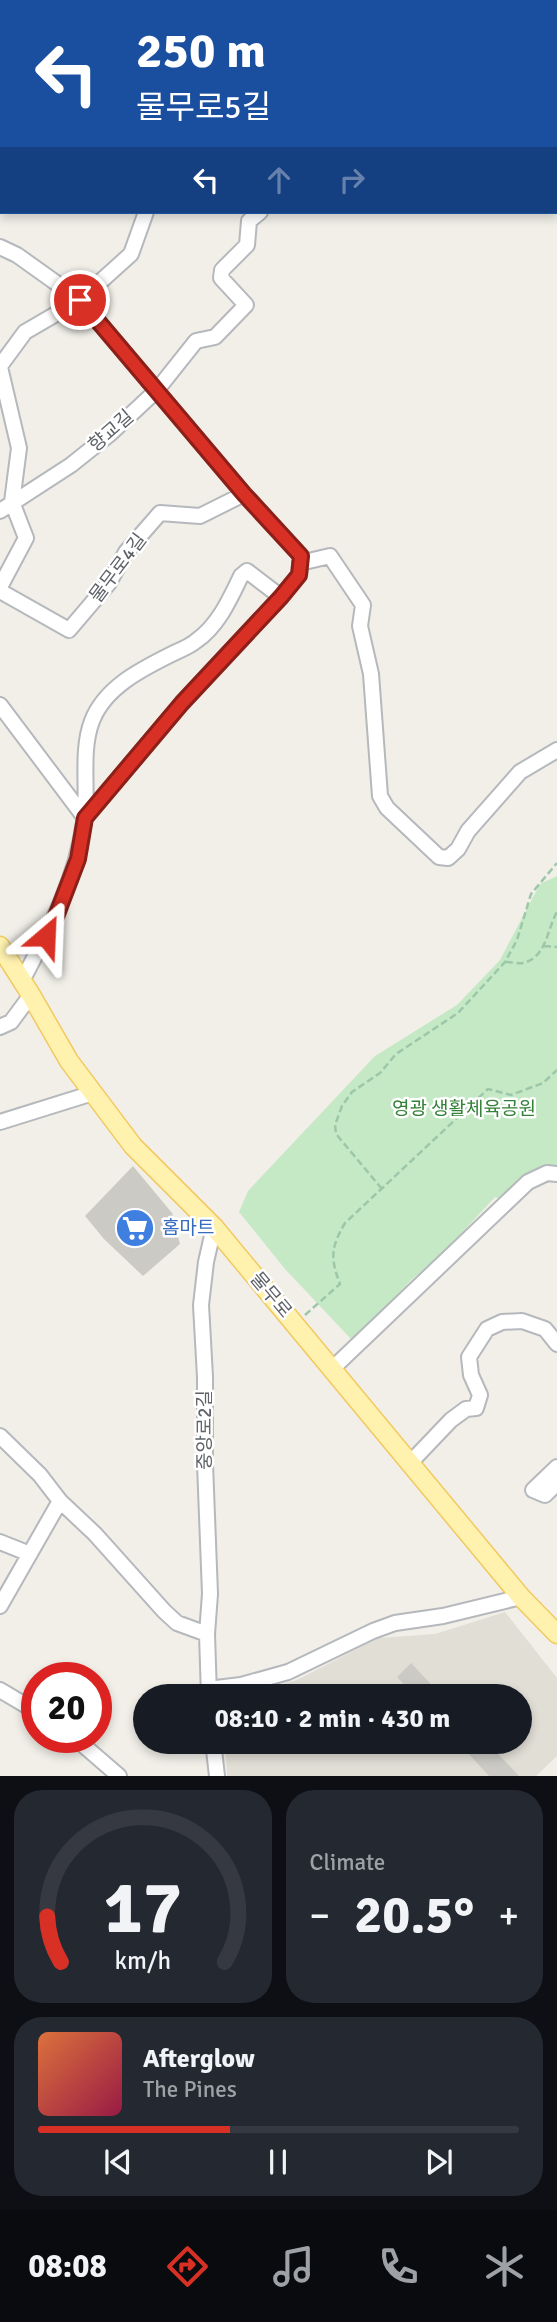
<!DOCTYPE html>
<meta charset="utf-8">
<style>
body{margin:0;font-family:Signika,"Noto Sans KR",sans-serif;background:#242831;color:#f1f3f6;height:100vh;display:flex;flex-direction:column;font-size:26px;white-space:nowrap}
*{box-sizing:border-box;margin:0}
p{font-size:23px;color:#9ea1a6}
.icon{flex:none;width:38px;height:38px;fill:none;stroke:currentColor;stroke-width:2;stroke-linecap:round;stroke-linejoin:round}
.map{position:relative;height:1776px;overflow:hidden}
.panel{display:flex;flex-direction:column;gap:14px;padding:14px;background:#0d0f14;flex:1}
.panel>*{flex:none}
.guide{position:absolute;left:0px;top:0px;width:558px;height:214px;box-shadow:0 4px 10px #0003;background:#1a4fa0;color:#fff;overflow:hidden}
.speed{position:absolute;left:21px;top:1662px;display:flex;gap:14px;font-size:35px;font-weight:700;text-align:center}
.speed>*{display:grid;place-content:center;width:91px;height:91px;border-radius:50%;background:#171b24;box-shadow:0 4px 10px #0003;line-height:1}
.speed .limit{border:10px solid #d22;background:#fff;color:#111}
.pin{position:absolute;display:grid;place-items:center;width:60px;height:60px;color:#fff;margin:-30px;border:4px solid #fff;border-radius:50%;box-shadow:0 2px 7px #0007}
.me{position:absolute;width:77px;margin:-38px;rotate:26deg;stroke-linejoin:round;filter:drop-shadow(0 0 5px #0008)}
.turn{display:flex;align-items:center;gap:24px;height:147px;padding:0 21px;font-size:32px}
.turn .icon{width:91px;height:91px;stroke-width:2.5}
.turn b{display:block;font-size:49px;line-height:60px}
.lanes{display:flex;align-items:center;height:66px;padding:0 21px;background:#0003;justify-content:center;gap:35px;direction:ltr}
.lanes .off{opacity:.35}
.big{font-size:52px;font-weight:700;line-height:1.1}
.panel .card{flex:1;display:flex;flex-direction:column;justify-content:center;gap:10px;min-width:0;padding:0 24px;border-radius:28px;background:#242831}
.panel .dial{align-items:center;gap:0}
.dial svg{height:182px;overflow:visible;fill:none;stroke:#363941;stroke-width:7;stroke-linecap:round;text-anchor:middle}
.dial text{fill:#f1f3f6;stroke:none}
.song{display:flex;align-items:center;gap:21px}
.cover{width:84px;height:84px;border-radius:10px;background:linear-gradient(135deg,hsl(20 70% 55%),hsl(340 70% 35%))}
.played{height:7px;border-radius:4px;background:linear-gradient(90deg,#d93025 40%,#363941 40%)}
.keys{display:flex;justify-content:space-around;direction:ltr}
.heat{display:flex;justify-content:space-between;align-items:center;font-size:38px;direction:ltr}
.panel .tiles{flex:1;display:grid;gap:14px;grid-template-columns:1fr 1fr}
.card:last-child{grid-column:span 2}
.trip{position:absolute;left:133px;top:1684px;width:399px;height:70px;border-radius:35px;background:#171b24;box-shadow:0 4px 10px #0003;font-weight:700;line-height:70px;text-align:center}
.dock{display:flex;height:112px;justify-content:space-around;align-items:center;background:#090b0e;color:#9ea1a6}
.dock .icon{width:49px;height:49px}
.dock .active{color:#d93025}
.dock b{font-size:32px;color:#f1f3f6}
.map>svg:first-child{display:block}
.education{fill:#e1ded6}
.green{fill:#c5e8c5}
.building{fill:#cccac5}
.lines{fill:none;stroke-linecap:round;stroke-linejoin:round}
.minor-casing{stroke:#b5b8bc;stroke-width:18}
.major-casing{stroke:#f2c960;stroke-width:21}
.path{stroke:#9cc7a9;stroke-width:2.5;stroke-dasharray:7 3.5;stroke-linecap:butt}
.minor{stroke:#fff;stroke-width:14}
.major{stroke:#fff2af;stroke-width:18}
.route-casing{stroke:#8d1f18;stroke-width:18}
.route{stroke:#d93025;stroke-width:12}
.labels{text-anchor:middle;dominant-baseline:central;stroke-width:5;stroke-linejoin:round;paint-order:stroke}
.street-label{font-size:19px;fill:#5f6368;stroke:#fff}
.park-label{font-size:19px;fill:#348238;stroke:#fff}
.shop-label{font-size:19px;fill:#366cbe;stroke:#fff;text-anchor:start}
</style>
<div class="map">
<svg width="557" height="1776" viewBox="0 0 557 1776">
<rect width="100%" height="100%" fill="#f1efe8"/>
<path class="education" d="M505,1612l52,66v78l-21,20h-309l-2,-35h295v-45h-281l58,-16 81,-42 57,-4z"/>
<path class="green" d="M0,0h461l-459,2v107z
M557,876v295l-12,-4 -32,37 -18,-7 -53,57 -31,26 -58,61 -68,-72 -46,-57 9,-21 127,-135 82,-51 43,-45 40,-76z"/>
<path class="building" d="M133,1166l39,47 8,31 -37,32 -39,-37 -19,-23z
M411,1663l31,33h-27l-18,-19z
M457,1741h29l33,35h-30z"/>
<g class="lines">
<g class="minor-casing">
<path id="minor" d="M0,247l17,8 63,45 164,194 57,62 -2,19 -18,22 -99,106 -97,115 -85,-113
M0,366l25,-34 55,-32 51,-46 15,-42
M0,367l19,81 -7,54 14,36 -26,49
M0,511l71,-46 40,-32 46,-43 39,-49 19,-4 31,-32 -25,-27 1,-8 25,-25 2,-24 11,-9
M300,563l30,-7 33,49 -3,21 11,48 9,122 7,12 52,49 9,1 10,-9 10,-18 52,-59 37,-22
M0,591l69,39 40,-47 17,-31 34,-39 40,3 44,-22
M22,981c27,-51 54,-101 62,-159 5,-31 -4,-70 8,-101 13,-34 50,-52 80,-67 8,-4 17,-7 24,-13 22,-15 34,-42 45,-65l6,-5 34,26
M0,1027l11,-5 20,-27
M0,1122l93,-29
M332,1369l196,-187 19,-9 10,1
M0,1436l40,39 20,26 35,33 69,77 13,12 30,11
M410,1463l41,-43 15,-11 10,-1 4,-13 -9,-20 -2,-18 18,-28 15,-7 20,-1 23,8 12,15
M557,1467l-24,23 12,5 12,-12
M0,1542l30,12
M0,1606l60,-105
M208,1689l33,-4 47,-13 85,-41 22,-8 48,-7 78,-19
M0,1690l37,22
M209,1696l-2,-62 3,-40 -5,-130v-87l-4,-72 5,-43 8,-35
M75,1738l44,38
M213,1741l4,35"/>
</g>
<g class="major-casing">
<path id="major" d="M0,946l31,49 38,66 64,85 81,81 307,370 36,37"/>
</g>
<path class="path" d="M544,946l13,1
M506,962c5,0 13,2 17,1 24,-6 24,-34 34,-51
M382,1189l-46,-55 -1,-9 7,-19 10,-14 28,-19 16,-19 62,-41 47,-51 12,-22 14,-46 26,-31
M305,1315l35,-31c-10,-26 -9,-37 5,-61l143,-134 23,6 32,-12 14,-13"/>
<use href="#minor" class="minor"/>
<use href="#major" class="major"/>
</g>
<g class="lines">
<g class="route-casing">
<path id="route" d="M46,936l11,-22 21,-55 7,-41 97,-115 99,-106 18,-22 2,-19 -57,-62 -164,-194"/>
</g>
<use href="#route" class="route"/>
</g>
<defs>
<g id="supermarket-disc" transform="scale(2.0125)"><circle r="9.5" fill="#3f7fe0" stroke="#fff"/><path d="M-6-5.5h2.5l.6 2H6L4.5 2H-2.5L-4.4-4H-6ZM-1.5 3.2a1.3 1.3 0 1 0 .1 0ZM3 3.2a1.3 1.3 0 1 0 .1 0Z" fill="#fff"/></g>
</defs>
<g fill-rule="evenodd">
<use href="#supermarket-disc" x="135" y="1228"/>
</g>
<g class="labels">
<g class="street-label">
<text transform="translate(111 431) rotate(-41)">향교길</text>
<text transform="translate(118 568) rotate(-53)">물무로4길</text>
<text transform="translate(271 1295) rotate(50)">물무로</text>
<text transform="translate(205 1430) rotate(-90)">중앙로2길</text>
</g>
<g class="park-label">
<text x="464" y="1109">영광 생활체육공원</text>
</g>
<g class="shop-label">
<text x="162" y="1228">홈마트</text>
</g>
</g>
</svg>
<div class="speed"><div class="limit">20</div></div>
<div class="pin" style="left:80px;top:300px;background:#d93025"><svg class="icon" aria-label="arrive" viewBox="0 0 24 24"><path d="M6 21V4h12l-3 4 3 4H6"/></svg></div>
<svg class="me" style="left:46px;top:936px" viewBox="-20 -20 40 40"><path d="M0-17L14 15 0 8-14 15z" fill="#d93025" stroke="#fff" stroke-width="4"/></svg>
<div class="trip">08:10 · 2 min · 430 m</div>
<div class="guide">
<div class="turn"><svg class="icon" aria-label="left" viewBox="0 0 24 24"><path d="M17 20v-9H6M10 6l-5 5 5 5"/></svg><div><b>250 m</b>물무로5길</div></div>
<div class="lanes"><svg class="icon" aria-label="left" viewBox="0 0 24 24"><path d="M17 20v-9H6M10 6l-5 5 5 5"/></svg><svg class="icon off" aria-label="ahead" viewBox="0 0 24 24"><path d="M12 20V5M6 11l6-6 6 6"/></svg><svg class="icon off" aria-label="right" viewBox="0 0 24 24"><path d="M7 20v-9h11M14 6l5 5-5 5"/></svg></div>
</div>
</div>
<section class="panel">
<div class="tiles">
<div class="card dial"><svg viewBox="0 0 100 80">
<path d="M14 69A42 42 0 1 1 86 69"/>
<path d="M14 69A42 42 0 0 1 8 49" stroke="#d93025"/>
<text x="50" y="56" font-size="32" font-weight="700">17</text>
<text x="50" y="72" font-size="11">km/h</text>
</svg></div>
<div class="card"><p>Climate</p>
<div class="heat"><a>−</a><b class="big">20.5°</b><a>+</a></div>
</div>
<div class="card">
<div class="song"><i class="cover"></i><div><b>Afterglow</b><p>The Pines</p></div></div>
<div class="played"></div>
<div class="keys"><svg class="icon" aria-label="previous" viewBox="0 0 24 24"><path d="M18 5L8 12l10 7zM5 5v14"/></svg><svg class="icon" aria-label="pause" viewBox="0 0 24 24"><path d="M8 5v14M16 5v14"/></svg><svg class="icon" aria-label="next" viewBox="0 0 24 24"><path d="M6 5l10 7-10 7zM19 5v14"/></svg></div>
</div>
</div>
</section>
<nav class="dock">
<b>08:08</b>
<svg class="icon active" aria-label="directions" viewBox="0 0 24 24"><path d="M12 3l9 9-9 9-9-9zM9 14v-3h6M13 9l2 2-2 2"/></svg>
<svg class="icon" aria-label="music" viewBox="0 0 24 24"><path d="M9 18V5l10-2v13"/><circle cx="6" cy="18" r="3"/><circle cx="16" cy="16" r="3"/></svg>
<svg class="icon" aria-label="phone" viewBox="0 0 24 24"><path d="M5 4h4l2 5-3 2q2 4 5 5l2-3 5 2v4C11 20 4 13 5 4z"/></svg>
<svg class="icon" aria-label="climate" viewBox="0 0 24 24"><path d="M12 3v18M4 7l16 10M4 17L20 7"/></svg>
</nav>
